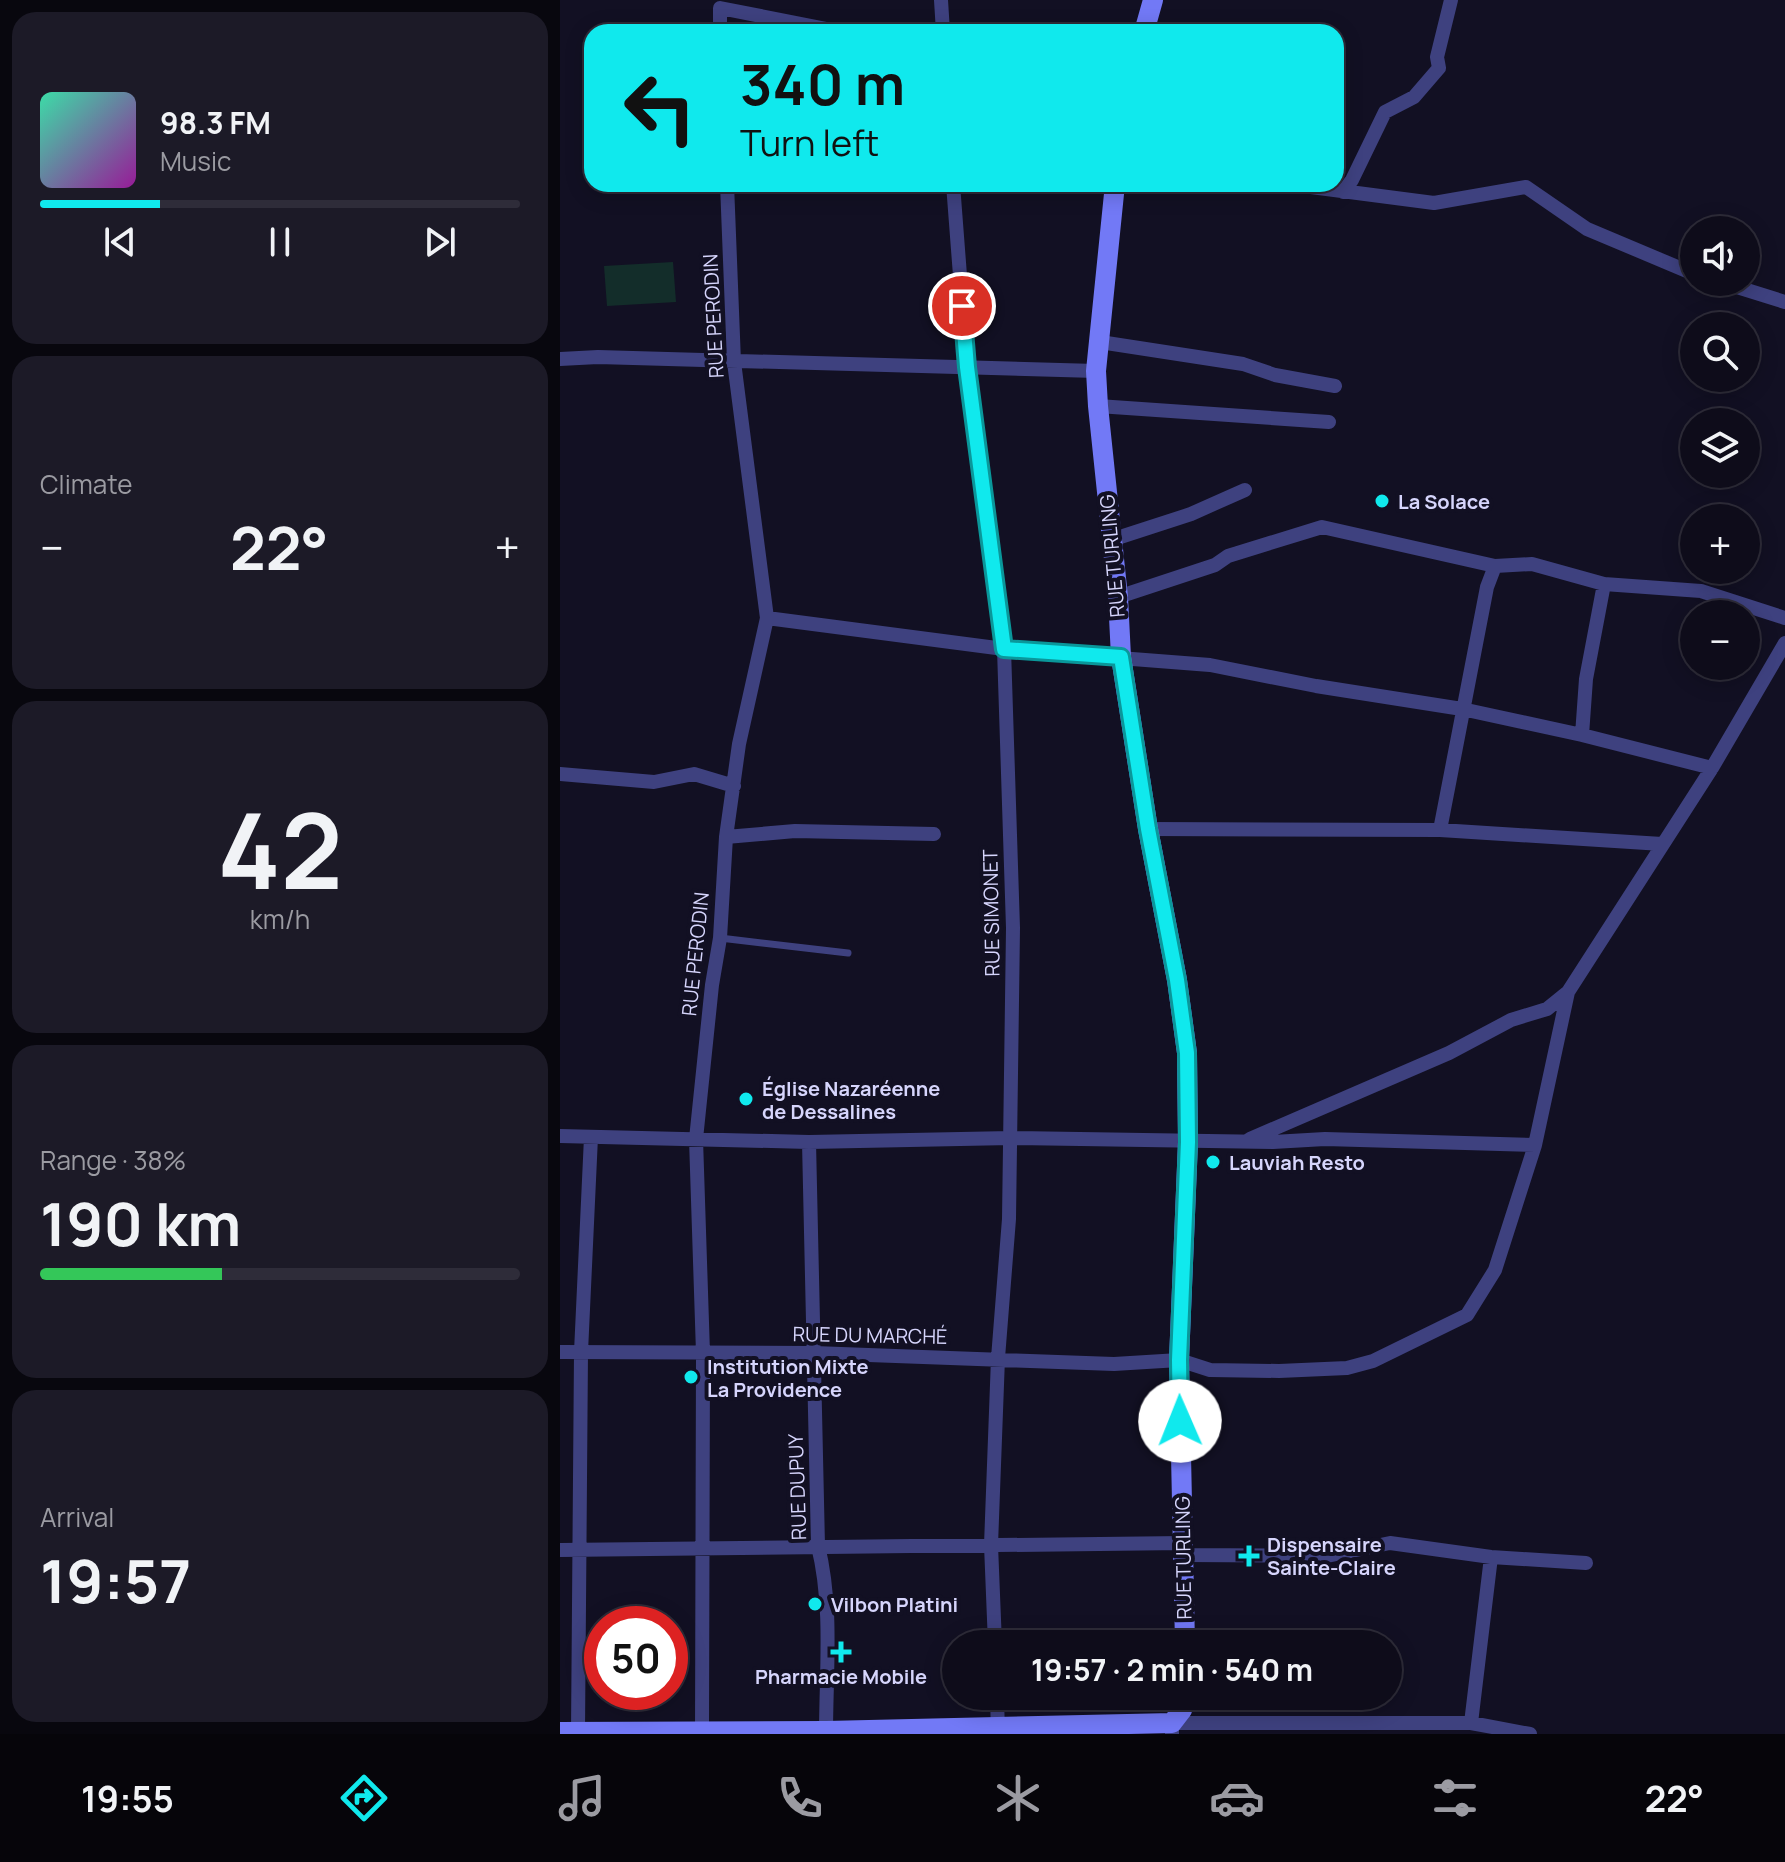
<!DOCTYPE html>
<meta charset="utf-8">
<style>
body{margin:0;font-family:Manrope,sans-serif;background:#1c1a27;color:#f1f3f6;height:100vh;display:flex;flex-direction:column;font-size:30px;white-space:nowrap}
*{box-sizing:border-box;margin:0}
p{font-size:26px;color:#9b9ba2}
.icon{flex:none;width:44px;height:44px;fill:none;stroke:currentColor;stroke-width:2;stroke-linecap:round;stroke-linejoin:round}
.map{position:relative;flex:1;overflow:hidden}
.panel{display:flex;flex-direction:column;gap:12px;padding:12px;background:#08070e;width:560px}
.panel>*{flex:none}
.top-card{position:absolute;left:24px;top:24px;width:760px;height:168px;border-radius:24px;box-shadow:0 4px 20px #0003,0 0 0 2px #2e2c39;background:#10e9ed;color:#111;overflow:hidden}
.tools{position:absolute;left:1120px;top:216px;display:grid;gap:16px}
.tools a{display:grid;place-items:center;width:80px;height:80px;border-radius:50%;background:#0e0c1a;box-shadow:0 4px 20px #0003,0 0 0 2px #2e2c39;font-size:40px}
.speed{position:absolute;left:24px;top:1606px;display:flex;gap:16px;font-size:40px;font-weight:700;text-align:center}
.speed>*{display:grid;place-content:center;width:104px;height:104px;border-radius:50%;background:#0e0c1a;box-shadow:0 4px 20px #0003,0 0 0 2px #2e2c39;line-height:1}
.speed .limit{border:12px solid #d22;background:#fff;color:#111}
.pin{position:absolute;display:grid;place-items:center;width:68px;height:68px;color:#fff;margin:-34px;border:4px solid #fff;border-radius:50%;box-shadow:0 2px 8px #0007}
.me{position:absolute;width:88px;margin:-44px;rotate:359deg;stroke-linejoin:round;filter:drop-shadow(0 0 6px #0008)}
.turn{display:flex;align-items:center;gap:28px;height:168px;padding:0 24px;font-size:36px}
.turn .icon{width:104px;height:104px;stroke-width:2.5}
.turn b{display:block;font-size:56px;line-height:68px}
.big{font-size:60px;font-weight:700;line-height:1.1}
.panel .tile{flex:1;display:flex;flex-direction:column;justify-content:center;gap:12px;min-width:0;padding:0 28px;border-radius:24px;background:#1c1a27}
.panel .dial{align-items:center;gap:0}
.dial b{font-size:104px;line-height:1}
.song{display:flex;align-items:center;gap:24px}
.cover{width:96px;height:96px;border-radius:12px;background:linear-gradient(135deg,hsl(160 70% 55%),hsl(300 70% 35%))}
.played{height:8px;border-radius:4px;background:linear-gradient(90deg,#10e9ed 25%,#2e2c39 25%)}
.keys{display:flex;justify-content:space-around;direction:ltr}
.heat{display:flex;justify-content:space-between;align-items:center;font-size:44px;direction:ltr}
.charge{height:12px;border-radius:6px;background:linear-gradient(90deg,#34c759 38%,#2e2c39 0)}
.trip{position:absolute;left:382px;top:1630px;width:460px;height:80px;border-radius:40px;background:#0e0c1a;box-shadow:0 4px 20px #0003,0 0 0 2px #2e2c39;font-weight:700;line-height:80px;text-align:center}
.tab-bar{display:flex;height:128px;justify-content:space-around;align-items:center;background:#06050a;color:#9b9ba2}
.tab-bar .icon{width:56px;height:56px}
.tab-bar .selected{color:#10e9ed}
.tab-bar b{font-size:36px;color:#f1f3f6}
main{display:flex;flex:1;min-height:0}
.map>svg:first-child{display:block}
.green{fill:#132d2a}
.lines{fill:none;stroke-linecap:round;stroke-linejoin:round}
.service{stroke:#3e417f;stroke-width:7}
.minor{stroke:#3e417f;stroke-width:14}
.secondary{stroke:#7279f6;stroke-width:20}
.route-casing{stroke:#0a979a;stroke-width:20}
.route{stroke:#10e9ed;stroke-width:14}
.poi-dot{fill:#10e9ed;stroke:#121023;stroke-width:3}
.labels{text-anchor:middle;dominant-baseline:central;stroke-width:8;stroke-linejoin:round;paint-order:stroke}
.street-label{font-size:20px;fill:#d6d5fc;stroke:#121023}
.poi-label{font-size:20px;font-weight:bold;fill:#d6d5fc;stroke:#121023;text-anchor:start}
</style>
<main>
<section class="panel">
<div class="tile">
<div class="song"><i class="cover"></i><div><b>98.3 FM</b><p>Music</p></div></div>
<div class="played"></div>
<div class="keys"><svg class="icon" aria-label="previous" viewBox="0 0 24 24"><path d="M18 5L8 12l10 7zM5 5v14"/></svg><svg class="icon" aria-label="pause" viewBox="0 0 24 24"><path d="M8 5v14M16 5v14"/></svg><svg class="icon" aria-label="next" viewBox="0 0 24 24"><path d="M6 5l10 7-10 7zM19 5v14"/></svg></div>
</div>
<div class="tile"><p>Climate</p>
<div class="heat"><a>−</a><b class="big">22°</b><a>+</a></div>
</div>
<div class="tile dial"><b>42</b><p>km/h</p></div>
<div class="tile"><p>Range · 38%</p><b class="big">190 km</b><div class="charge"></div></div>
<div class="tile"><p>Arrival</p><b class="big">19:57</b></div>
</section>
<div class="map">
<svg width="1225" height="1734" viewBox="0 0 1225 1734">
<rect width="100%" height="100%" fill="#121023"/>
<path class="green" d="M113,262l3,40 -69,4 -3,-40z"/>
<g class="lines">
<path class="service" d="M160,938l128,15"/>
<path class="minor" d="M381,0l2,32
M160,32v-24l122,24
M393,184l14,183 37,282 9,279 -4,291 -11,139 -7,187 4,99
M728,184l146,19 92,-16 61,42 107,45
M783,192l9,-12 33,-68 29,-15 25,-29 -2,-11 14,-57
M1161,282l64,20
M540,342l143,22 32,11 60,11
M0,359l38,-2 498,14
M538,406l231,16
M551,540l80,-26 54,-24
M558,597l97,-32 13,-9 94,-29 173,39
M207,618l237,31 206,16 106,21 146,23 120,26 130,33
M1022,735l4,-56 18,-95
M0,774l94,8 40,-8 40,12
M588,829l292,1 222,14
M880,830l47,-243 8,-21 37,-2 72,20 97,7 84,27
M166,837l69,-6 139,3
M0,1136l249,6 202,-4 262,4 52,-3 210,6
M690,1139l199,-86 62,-33 36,-11 21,-17
M249,1142l9,404c15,60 8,127 8,188
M0,1352l254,1 300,11 65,-4 31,10 69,1 68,-3 26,-7 94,-46 28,-45 40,-125 33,-153 144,-224 73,-125
M0,1550l623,-7
M624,1555l143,1 63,-13 101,14 95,6
M437,1696l1,38
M911,1723l20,-166
M18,1731l3,-379 10,-215
M142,1734l1,-381 -7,-214 16,-154 8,-47 6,-101 13,-93 28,-126 -33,-256 -7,-178
M612,1734v-11h299l59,11"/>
<path class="secondary" d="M584,32l9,-32
M555,184l-19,187 2,35 20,191 3,60 27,172 29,151 10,73 1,89 -9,218 6,284
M0,1732l266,-1 346,-8 10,-13 4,-14"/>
</g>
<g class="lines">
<g class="route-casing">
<path id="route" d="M402,306l5,61 37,282 117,8 27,172 29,151 10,73 1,89 -9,218 1,61"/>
</g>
<use href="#route" class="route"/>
</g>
<g class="poi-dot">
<circle cx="822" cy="501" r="8"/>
<circle cx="186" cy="1099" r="8"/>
<circle cx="653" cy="1162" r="8"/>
<circle cx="131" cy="1377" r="8"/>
<path d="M685 1544h8v8h8v8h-8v8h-8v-8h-8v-8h8z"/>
<circle cx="255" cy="1604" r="8"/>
<path d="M277 1640h8v8h8v8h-8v8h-8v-8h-8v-8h8z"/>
</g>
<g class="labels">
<g class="street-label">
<text transform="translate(153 316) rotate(-93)">RUE PERODIN</text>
<text transform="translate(552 556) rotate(-95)">RUE TURLING</text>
<text transform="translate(431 913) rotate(-91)">RUE SIMONET</text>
<text transform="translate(135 954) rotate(-84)">RUE PERODIN</text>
<text transform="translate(310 1335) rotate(1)">RUE DU MARCHÉ</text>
<text transform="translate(237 1487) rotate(-92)">RUE DUPUY</text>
<text transform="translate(623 1558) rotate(-91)">RUE TURLING</text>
</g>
<g class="poi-label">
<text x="838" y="501">La Solace</text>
<text x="202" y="1088">Église Nazaréenne<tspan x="202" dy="23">de Dessalines</tspan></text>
<text x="669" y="1162">Lauviah Resto</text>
<text x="147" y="1366">Institution Mixte<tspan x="147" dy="23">La Providence</tspan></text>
<text x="707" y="1544">Dispensaire<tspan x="707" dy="23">Sainte-Claire</tspan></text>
<text x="271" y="1604">Vilbon Platini</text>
<text x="281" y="1676" text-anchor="middle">Pharmacie Mobile</text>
</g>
</g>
</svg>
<div class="tools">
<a><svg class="icon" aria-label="sound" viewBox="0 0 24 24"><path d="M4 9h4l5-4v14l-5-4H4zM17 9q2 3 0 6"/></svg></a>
<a><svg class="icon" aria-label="search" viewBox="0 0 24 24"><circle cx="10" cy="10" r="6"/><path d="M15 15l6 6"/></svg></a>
<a><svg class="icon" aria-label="layers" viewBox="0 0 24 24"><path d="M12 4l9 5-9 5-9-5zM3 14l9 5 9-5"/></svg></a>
<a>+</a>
<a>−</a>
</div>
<div class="speed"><div class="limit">50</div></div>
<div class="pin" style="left:402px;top:306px;background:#d93025"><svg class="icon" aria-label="arrive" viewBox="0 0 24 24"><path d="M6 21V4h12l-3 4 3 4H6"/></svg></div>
<svg class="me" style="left:620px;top:1421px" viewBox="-20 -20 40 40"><circle r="19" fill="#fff"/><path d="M0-13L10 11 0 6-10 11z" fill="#10e9ed"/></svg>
<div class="trip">19:57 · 2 min · 540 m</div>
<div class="top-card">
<div class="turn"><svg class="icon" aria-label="left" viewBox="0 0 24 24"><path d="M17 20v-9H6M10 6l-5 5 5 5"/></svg><div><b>340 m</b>Turn left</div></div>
</div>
</div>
</main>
<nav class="tab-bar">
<b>19:55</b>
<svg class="icon selected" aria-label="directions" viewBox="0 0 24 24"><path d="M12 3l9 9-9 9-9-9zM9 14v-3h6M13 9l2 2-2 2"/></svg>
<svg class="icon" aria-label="music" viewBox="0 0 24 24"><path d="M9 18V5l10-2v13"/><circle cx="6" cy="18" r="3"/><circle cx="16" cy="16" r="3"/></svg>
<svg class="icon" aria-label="phone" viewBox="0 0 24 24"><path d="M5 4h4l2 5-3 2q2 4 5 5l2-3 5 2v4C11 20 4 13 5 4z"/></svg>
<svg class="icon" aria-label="climate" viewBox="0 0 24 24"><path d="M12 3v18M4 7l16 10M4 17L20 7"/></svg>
<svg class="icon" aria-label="car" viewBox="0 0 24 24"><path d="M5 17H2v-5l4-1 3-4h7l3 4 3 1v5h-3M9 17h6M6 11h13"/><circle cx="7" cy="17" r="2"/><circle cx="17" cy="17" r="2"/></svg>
<svg class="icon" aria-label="filters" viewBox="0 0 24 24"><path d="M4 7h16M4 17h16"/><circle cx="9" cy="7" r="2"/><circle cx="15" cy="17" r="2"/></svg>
<b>22°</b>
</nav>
